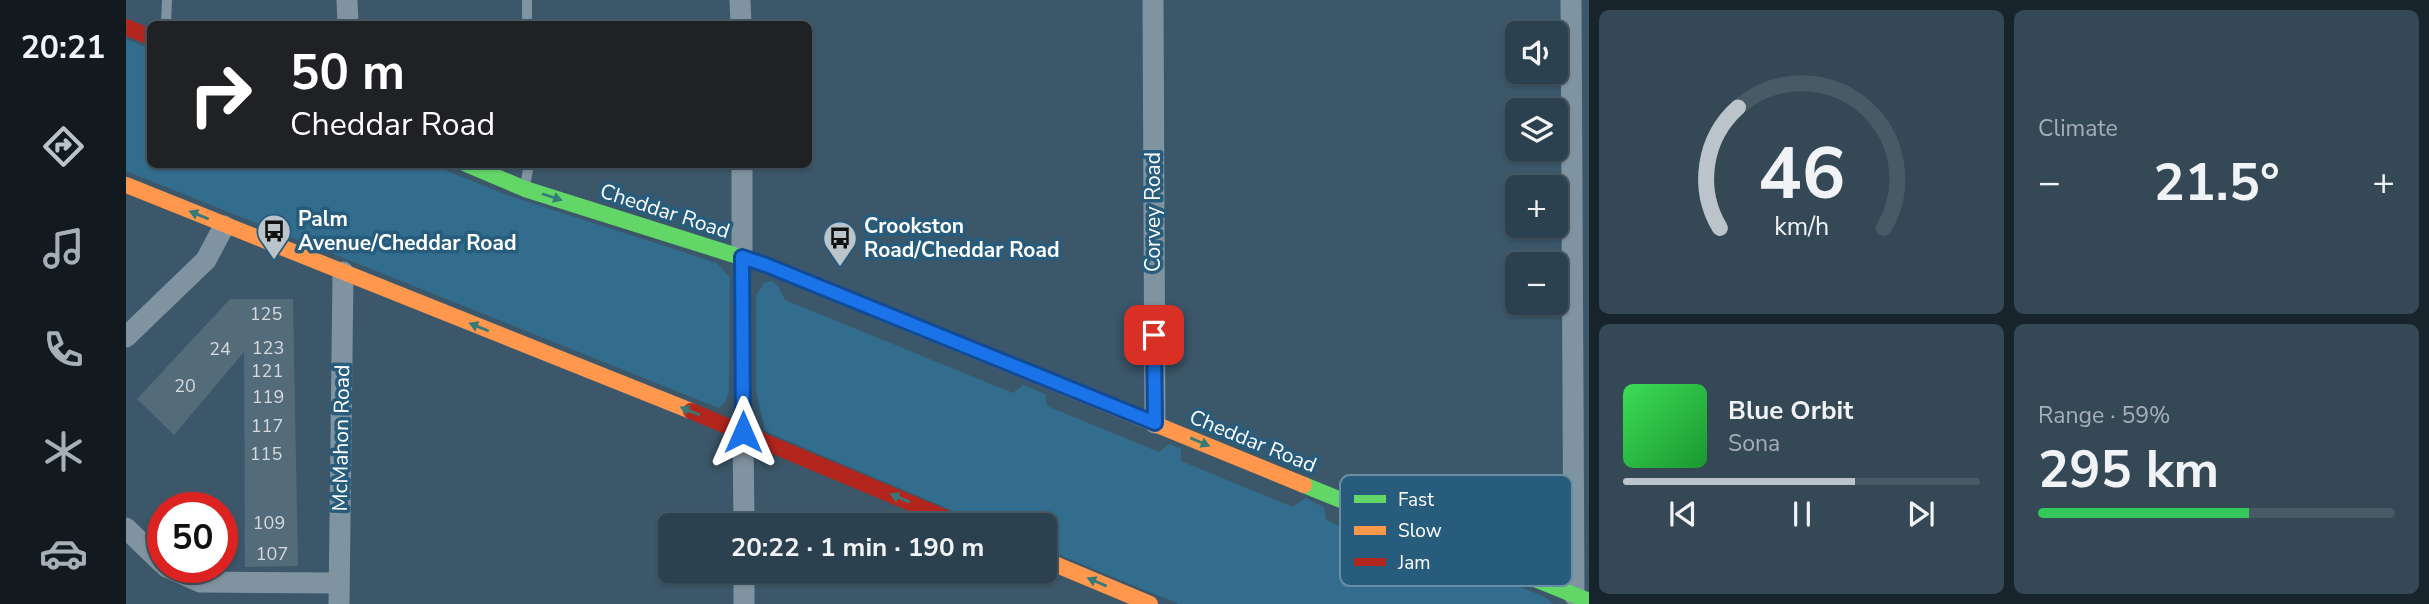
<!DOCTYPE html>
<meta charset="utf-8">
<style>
body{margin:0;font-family:"Nunito Sans",sans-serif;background:#344856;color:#f1f3f6;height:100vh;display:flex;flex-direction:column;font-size:26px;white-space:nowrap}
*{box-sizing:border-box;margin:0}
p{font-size:23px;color:#a6afb7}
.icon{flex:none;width:38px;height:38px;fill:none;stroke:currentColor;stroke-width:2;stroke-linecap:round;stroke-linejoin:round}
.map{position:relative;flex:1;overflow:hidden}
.sheet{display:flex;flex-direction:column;gap:10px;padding:10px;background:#18242b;width:840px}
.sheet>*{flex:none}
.hud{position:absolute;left:21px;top:21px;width:665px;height:147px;border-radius:10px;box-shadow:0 2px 5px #0004,0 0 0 2px #485a66;background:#202124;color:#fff;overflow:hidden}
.tools{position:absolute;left:1379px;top:21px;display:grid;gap:14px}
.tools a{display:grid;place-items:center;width:63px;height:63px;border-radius:10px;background:#2c414f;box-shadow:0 2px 5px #0004,0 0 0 2px #485a66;font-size:35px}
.speed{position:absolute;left:21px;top:492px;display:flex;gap:14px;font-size:35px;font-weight:700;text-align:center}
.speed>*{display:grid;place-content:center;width:91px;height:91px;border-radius:50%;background:#2c414f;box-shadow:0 2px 5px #0004,0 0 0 2px #485a66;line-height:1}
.speed .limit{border:10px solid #d22;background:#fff;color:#111}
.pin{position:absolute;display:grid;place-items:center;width:60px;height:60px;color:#fff;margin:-30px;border-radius:14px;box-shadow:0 4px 10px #0006}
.me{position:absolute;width:77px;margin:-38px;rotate:0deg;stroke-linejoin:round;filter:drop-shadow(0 0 5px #0008)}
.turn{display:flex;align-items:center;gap:24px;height:147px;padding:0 28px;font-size:32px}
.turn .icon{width:91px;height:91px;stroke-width:2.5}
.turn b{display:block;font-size:49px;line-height:60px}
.big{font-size:52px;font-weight:700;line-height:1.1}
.sheet .card{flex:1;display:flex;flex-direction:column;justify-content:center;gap:10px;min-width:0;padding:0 24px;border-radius:10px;background:#344856}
.sheet .dial{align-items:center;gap:0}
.dial svg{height:182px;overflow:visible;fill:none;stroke:#485a66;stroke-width:7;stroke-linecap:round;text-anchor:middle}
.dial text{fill:#f1f3f6;stroke:none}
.song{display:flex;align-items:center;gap:21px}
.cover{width:84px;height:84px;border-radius:10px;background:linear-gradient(135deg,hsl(130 70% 55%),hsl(130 70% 35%))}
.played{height:7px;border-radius:4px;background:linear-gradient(90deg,#bac4ca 65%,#485a66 65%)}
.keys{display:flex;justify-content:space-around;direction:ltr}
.heat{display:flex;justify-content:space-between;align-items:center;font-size:38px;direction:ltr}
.charge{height:10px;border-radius:5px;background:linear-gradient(90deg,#34c759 59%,#485a66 0)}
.sheet .tiles{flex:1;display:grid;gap:10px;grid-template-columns:repeat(2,1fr)}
.trip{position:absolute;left:532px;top:513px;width:399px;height:70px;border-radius:10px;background:#2c414f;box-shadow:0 2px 5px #0004,0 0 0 2px #485a66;font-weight:700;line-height:70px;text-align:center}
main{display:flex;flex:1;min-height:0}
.menu{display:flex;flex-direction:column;width:126px;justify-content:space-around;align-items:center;background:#121a20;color:#a6afb7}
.menu .icon{width:49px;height:49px}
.menu .active{color:#bac4ca}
.menu b{font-size:32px;color:#f1f3f6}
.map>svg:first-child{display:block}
.green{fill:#336d8e}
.building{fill:#546b79}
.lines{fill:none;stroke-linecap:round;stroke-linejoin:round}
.lane{stroke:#8093a0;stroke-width:10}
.street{stroke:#8093a0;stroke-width:21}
.fast{stroke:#63d668;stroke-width:16}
.slow{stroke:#ff974d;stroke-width:16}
.jam{stroke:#b3261e;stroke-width:16}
.oneway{fill:#367a78}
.route-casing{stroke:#114b97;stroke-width:18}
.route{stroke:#1a73e8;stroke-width:12}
.labels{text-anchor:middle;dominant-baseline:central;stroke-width:7;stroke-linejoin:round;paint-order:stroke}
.number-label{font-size:18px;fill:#d4dade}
.street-label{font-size:21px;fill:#fff;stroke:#275c7d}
.poi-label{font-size:21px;font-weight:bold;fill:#fff;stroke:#275c7d;text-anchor:start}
.key{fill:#275c7d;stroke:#688da4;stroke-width:2}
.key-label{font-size:19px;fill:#fff}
</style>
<main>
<nav class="menu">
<b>20:21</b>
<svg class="icon active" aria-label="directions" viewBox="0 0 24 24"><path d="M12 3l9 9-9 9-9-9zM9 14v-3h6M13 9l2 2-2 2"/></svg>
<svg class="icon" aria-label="music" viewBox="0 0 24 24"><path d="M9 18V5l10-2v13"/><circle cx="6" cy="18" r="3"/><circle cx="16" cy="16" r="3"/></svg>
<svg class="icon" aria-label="phone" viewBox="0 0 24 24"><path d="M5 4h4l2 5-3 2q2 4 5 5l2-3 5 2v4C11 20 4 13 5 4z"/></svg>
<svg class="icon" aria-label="climate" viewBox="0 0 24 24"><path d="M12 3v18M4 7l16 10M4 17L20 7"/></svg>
<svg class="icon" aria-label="car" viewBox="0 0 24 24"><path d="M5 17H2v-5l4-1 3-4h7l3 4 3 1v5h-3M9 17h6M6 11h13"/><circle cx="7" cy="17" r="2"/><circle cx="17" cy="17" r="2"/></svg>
</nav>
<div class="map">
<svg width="1463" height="604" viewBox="0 0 1463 604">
<rect width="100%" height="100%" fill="#3b5769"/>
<path class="green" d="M0,39l24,10v115l282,1 78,31 207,67 13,15 -1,114 -4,10 -6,6 -593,-237z
M646,281l6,5 7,14 228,93 10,-8 22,9 2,12 112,46 10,-8 12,5v12l112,46 12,-9 19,9 2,13 117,49 14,-8 88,36 8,7h-374l-134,-55v-24h-59l-221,-94 -9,-40v-95l8,-13z"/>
<path class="building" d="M104,299h63l5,267 -53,1 -1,-215 -70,83 -37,-36z"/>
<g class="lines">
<path class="lane" d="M401,0v24
M40,24l1,-24
M399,186l4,-22"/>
<path class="street" d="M221,0l1,24
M614,0l1,24
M1027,0l2,423
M1445,0l3,595
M616,164v93
M0,337l80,-77 18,-34
M617,432l1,93
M0,528l37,36
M40,567l34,15 139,1
M618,570v34
M213,604l4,-332"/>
<path class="fast" d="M340,164l59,25 241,76 156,64
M616,257l1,175
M1178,485l285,116"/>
<path class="slow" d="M0,185l565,226
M796,329l382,156
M919,560l105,44"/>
<path class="jam" d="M0,27l24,10
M565,411l272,114"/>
</g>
<defs><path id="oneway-solid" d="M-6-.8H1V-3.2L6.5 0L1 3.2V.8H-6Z" transform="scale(1.75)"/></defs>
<g class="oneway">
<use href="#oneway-solid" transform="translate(426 197) rotate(18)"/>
<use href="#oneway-solid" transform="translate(73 215) rotate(-158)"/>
<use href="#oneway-solid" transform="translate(353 327) rotate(-158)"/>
<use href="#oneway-solid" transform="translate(564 411) rotate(-158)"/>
<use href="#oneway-solid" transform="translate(1074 442) rotate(23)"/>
<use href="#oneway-solid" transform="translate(774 498) rotate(-157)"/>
<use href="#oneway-solid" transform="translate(971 582) rotate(-157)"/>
</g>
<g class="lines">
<g class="route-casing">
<path id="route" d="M617,432l-1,-175 24,8 389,158 -1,-88"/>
</g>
<use href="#route" class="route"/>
</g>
<defs>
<g id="bus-pin" transform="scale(1.75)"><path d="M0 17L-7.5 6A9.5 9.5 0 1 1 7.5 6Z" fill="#bac4ca" stroke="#275c7d"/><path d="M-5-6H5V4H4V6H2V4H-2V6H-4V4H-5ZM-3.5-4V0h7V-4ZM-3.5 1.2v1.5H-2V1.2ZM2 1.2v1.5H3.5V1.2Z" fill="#111"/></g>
</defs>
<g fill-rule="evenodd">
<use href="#bus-pin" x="148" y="231"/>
<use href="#bus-pin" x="714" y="238"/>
</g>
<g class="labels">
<g class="number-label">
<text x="140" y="314">125</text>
<text x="142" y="348">123</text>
<text x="94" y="349">24</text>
<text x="141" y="371">121</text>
<text x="59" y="386">20</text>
<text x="142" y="397">119</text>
<text x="141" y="426">117</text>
<text x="140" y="454">115</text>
<text x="143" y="523">109</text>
<text x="146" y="554">107</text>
</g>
<g class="street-label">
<text transform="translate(539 211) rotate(18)">Cheddar Road</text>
<text transform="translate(1027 212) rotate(-90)">Corvey Road</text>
<text transform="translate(215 438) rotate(-89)">McMahon Road</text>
<text transform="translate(1127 441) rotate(22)">Cheddar Road</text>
</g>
<g class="poi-label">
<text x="172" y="219">Palm<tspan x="172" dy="24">Avenue/Cheddar Road</tspan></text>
<text x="738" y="226">Crookston<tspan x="738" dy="24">Road/Cheddar Road</tspan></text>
</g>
</g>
<rect x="1214" y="475" width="232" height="111" rx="10" class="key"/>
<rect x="1228" y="495" width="32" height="8" fill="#63d668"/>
<rect x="1228" y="526" width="32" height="9" fill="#ff974d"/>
<rect x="1228" y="558" width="32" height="8" fill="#b3261e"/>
<g class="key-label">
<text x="1272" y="506">Fast</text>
<text x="1272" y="537">Slow</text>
<text x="1272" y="569">Jam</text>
</g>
</svg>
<div class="tools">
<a><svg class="icon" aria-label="sound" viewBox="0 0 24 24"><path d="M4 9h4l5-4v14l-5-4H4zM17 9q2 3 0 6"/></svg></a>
<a><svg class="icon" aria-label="layers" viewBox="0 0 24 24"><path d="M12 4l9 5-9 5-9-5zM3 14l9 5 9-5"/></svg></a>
<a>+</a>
<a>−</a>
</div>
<div class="speed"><div class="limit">50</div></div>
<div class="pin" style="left:1028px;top:335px;background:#d93025"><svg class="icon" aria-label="arrive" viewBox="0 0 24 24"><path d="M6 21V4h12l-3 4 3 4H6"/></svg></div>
<svg class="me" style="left:617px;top:432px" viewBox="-20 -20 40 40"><path d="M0-17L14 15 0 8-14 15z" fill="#1a73e8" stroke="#fff" stroke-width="4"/></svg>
<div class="trip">20:22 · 1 min · 190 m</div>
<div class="hud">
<div class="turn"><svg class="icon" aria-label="right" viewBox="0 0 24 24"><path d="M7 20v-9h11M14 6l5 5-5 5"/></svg><div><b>50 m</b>Cheddar Road</div></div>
</div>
</div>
<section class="sheet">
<div class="tiles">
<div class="card dial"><svg viewBox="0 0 100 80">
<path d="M14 69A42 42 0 1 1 86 69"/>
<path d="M14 69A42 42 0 0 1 22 16" stroke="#bac4ca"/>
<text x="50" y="56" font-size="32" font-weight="700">46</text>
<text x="50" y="72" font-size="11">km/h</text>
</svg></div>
<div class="card"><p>Climate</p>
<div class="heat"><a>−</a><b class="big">21.5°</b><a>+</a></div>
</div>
<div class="card">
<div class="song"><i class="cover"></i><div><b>Blue Orbit</b><p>Sona</p></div></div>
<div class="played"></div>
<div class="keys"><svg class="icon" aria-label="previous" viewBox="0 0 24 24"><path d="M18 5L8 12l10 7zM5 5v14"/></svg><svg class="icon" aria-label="pause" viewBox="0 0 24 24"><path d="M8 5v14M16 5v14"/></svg><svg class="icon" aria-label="next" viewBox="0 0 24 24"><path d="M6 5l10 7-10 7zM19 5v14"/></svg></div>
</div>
<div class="card"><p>Range · 59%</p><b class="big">295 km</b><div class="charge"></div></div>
</div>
</section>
</main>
